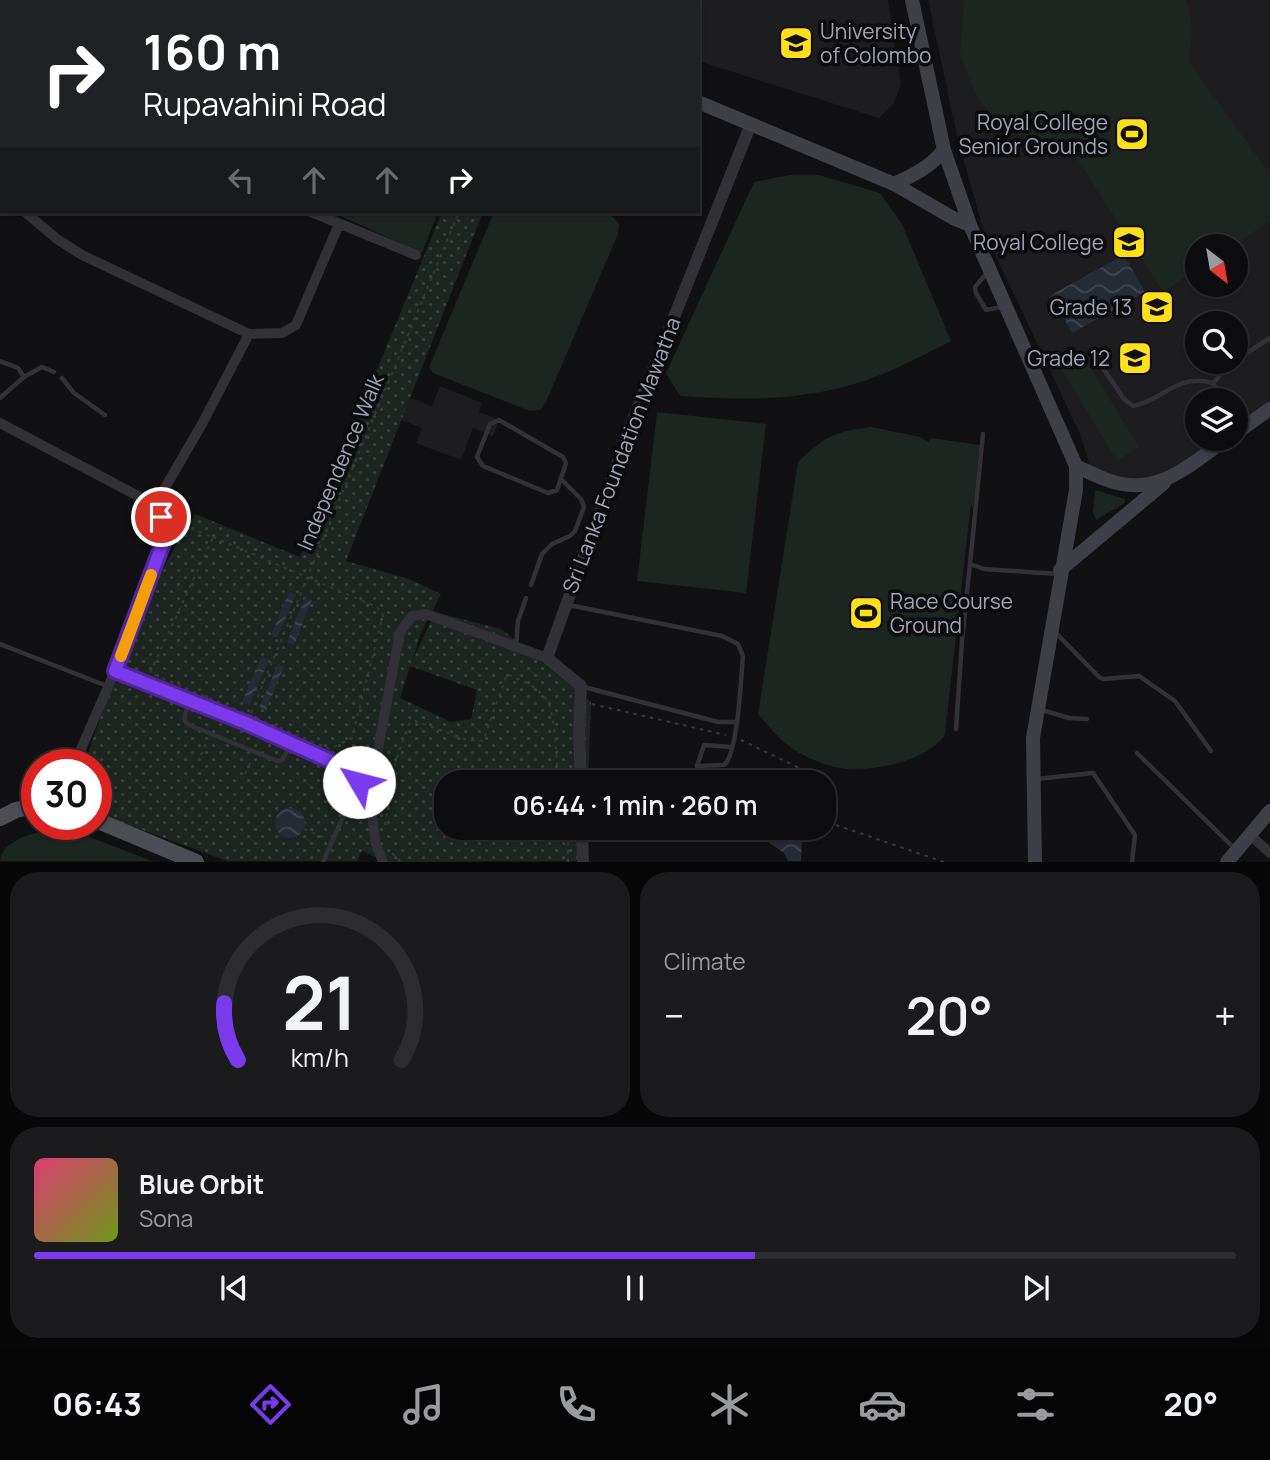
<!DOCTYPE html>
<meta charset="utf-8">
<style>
body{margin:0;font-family:Manrope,sans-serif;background:#1b1a1c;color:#f1f3f6;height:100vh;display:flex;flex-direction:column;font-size:26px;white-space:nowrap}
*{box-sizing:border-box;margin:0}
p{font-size:23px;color:#9a9b9e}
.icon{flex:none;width:38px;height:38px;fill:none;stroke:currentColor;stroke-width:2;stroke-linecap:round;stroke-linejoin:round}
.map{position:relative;height:862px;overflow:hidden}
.side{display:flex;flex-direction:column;gap:10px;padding:10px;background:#070708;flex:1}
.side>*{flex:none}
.banner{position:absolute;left:0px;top:0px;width:700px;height:214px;box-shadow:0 2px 5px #0004,0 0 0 2px #2d2c2e;background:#202124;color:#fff;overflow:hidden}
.needle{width:46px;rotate:149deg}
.controls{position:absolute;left:1185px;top:234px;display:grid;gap:14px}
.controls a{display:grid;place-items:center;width:63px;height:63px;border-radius:50%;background:#0d0c0e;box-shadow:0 2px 5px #0004,0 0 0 2px #2d2c2e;font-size:35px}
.speed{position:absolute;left:21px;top:749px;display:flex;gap:14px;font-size:35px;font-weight:700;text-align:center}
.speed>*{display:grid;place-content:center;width:91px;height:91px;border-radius:50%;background:#0d0c0e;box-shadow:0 2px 5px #0004,0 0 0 2px #2d2c2e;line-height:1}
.speed .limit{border:10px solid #d22;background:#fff;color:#111}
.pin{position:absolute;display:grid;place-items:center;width:60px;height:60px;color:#fff;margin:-30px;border:4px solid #fff;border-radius:50%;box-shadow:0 2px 7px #0007}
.me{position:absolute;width:77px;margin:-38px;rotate:307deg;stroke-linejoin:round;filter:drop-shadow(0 0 5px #0008)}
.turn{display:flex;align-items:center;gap:24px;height:147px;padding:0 28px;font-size:32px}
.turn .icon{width:91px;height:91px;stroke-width:2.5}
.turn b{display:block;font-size:49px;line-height:60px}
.lanes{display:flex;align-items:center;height:66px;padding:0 28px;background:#0003;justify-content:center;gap:35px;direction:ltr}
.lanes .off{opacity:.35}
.big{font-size:52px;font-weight:600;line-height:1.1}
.side .widget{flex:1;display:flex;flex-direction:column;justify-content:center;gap:10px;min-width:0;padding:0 24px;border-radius:28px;background:#1b1a1c}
.side .dial{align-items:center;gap:0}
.dial svg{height:182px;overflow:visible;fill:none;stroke:#2d2c2e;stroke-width:7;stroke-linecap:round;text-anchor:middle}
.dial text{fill:#f1f3f6;stroke:none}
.song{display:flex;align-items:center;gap:21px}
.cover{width:84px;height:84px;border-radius:10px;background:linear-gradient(135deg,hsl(340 70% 55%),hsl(80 70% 35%))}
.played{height:7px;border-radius:4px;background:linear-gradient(90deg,#7c3aed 60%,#2d2c2e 60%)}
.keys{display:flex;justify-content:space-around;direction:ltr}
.heat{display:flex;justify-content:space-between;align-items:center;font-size:38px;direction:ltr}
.side .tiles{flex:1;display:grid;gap:10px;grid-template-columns:1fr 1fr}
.widget:last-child{grid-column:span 2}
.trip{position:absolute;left:434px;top:770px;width:402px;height:70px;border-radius:28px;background:#0d0c0e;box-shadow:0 2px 5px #0004,0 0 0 2px #2d2c2e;font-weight:600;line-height:70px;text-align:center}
.tabs{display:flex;height:112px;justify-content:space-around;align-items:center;background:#050506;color:#9a9b9e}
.tabs .icon{width:49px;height:49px}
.tabs .selected{color:#7c3aed}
.tabs b{font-size:32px;color:#f1f3f6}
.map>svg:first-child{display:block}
.built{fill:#1d1c1f;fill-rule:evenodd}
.grass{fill:#1c251f}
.park{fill:url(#park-dots);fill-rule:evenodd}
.water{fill:url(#water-waves)}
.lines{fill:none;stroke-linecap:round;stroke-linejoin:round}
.path{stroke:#37383e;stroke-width:2;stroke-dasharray:3.5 5;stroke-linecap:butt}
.service{stroke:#313137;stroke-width:4.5}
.minor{stroke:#313137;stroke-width:10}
.tertiary{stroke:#313137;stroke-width:12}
.secondary{stroke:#3f3f47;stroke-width:14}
.primary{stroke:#4d4d56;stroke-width:16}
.route-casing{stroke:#51269a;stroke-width:18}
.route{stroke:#7c3aed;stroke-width:12}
.slow{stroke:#f59e0b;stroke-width:12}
.labels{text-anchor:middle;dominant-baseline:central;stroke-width:7;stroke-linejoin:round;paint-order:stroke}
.poi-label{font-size:21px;fill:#a1a3b4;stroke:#0c0b0d;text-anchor:end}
.street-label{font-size:21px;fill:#a1a3b4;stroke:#0c0b0d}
</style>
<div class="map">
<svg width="1270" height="862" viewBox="0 0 1270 862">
<defs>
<pattern id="park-dots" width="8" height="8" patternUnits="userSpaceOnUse" patternTransform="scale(1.75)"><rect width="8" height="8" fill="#1c251f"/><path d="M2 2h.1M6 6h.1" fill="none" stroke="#3a423d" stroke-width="1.8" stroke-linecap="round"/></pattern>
<pattern id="water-waves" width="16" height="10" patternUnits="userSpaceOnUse" patternTransform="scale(1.75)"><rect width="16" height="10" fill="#262c36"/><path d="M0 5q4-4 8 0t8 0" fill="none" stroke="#424751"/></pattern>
</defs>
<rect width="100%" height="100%" fill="#111012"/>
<path class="built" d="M493,0h395l13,84 -8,21 -14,13 -181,-57v-59z
M928,0h342v403l-34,24v-26h-39v38h21l-47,32 -20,9 -35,-2 -25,-10 -11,-34 -97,-205 -26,-93zM1197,247h39v38h-39zM1197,324h39v38h-39z
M440,386l42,17 -3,9 20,8 -6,16 -20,-8 -12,32 -45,-17 6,-15 -30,-11 9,-23 31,12z"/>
<path class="grass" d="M146,0h212l1,2h-214z
M964,0h222c8,21 5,40 3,62l81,112v47l-39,26h-34v22l-34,23 -86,-133 -10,-9 -19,-3 -50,-25 -20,-23 -18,-44z
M790,175h29l61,18 22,31 49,117c-33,17 -68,36 -104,45 -55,15 -110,14 -167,10l-14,-23 88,-191z
M332,212h106l-16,41z
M494,212h106l13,5 6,7 -1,10 -72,168 -6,8 -10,1 -97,-38 -4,-6z
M1084,357l55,90 -22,14 -55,-91z
M657,412l109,12 -20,169 -109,-12z
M871,427l49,10 8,5 3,-4 49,7 -7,64 -2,-6 -26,231c-15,26 -70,37 -98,35 -17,-2 -36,-9 -51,-18 -14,-9 -27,-24 -38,-37l40,-252c27,-26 36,-30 73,-35z
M1095,490l30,9v4l-29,17 -3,-8z
M61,826l91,35h-152c2,-24 42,-29 61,-35z"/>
<path class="park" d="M442,212h41l-137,349 63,18 32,15 -21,41 -7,25 22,-48 66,17 90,73 -3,80h-142v46h140l-3,33 -196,1 -25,-11 -5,10h-130l-131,-48v-48h-12c30,-87 61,-174 111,-251l105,43zM410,666l67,24 -6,29 -20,3 -51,-24z"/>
<path class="water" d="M1124,255l21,37 -73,41 -21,-38z
M289,592l7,2 -19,44 -6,-3z
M305,598l7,2 -18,45 -7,-3z
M261,657l8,3 -20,45 -7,-3z
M278,664l6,2 -18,44 -7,-2z
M763,768l23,5 20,9h-57l4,-7z
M275 823a15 15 0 1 1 30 0a15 15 0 1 1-30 0Z
M748,828h39v2l15,9 -1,22h-13l-4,-8z"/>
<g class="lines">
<path class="path" d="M175,522l37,15
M213,537l164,70 6,8 -31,123 -22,11 -180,-76z
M592,704l134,31
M251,713l208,-501
M741,740l81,39v3
M201,755l6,-14
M245,774l7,-15
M824,813l12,12 108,37
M385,825l11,-65 13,-36 6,-3 50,18 18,2 24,-67c13,6 27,11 37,22 13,15 12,66 14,86
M304,829l21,9
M392,853l9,9
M568,862v-34"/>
<path class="service" d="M544,2l1,-2
M987,273l-12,14 1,6 10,17 16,-3
M1094,355l30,44 9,7c32,-6 42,-33 80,-23l11,18
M1236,360l34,-22
M0,361l18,7 6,9 -24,21
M24,377l18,-10 12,5
M62,378l12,15 31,22
M1213,383l20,-21
M1236,418l6,10
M499,420l64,37 3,6 -9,27 -9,3 -65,-27 -6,-9 13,-33z
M983,434l-13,130 14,5 75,5
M531,585l11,-31 10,-10 18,-8 5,-5 9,-24 -3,-8 -19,-19
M569,605l153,31 16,8 5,12c-2,21 -5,98 -19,109l-27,1 7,-21 28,2
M1054,631l45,46 4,2 36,-3 36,25 36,50
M0,644l107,42
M516,646l2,-25 8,-23
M584,687l134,35h18
M189,701l-5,18 3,5 90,37 5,-1 9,-16
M1042,710l27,8 18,1
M956,729l6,-88 8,-77
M1137,753l99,97
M1036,779l57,-6 42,62 -3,27
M323,862l35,-79"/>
<path class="minor" d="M25,212l32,27 25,16 167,79 33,-1 14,-8 43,-101
M311,212l105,43
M0,423l155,82 9,22v13l-49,131
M155,505l47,-81 47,-90
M74,765l41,-94 131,52 100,45 23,29 7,47 7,18
M369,797l31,-165 12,-16 14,-2 121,44
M1249,834l21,19"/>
<path class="tertiary" d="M581,782l-2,-48 2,-48 -34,-28 84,-233 120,-301
M582,828l1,34"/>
<path class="secondary" d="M457,0l4,2
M912,0l32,150 26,75 106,241v24l-43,248 2,124
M0,38l2,3
M698,102l196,82 59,34 17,7
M894,184c20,-9 36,-17 50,-34
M1236,433l34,-24
M1076,466c13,6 27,14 41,17 44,11 76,-20 109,-44
M1060,570l104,-87
M1227,862l43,-51"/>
<path class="primary" d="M102,2l1,-2
M120,2l2,-2
M0,163l2,-3
M0,186l2,-3
M0,818l16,-8 21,-5
M96,820l100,42"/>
</g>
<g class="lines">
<g class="route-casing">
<path id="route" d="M161,517l3,23 -49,131 131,52 100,45 13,14"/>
</g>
<use href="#route" class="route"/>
<path class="slow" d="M121,656l30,-81"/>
</g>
<defs>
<g id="university-square" transform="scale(1.75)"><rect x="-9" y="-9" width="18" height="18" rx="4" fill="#fedf1c" stroke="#0c0b0d"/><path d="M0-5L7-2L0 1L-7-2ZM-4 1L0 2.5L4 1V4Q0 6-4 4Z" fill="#111"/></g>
<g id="stadium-square" transform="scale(1.75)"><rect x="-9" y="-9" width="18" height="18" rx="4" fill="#fedf1c" stroke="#0c0b0d"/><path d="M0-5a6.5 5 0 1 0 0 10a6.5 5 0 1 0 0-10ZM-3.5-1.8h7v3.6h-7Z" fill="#111"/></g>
<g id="school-square" transform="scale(1.75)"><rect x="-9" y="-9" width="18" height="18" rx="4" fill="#fedf1c" stroke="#0c0b0d"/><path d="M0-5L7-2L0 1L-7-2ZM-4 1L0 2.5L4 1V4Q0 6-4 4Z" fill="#111"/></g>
</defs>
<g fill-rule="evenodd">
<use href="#university-square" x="796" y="43"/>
<use href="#stadium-square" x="1132" y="134"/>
<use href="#school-square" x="1129" y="242"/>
<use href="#university-square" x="1157" y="307"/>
<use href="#university-square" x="1135" y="358"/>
<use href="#stadium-square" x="866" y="613"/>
</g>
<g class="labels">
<g class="poi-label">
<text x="820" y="31" text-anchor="start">University<tspan x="820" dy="24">of Colombo</tspan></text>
<text x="1108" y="122">Royal College<tspan x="1108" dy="24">Senior Grounds</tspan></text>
<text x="1104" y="242">Royal College</text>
<text x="1132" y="307">Grade 13</text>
<text x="1110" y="358">Grade 12</text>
<text x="890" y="601" text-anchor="start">Race Course<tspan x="890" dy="24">Ground</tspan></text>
</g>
<g class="street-label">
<text transform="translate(621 455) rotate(-69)">Sri Lanka Foundation Mawatha</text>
<text transform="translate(340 462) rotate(-67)">Independence Walk</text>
</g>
</g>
</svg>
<div class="controls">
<a><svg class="needle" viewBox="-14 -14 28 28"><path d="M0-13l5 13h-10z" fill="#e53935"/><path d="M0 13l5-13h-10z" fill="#9a9b9e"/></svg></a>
<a><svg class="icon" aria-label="search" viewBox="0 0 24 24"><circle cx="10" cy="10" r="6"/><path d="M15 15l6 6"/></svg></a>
<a><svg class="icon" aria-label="layers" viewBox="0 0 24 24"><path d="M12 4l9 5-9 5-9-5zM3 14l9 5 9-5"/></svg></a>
</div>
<div class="speed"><div class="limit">30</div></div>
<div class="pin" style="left:161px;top:517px;background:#d93025"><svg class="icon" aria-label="arrive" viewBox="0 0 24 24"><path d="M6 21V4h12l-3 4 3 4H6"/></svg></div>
<svg class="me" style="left:359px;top:782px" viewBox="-20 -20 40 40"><circle r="19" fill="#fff"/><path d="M0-13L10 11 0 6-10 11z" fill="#7c3aed"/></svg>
<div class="trip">06:44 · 1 min · 260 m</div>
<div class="banner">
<div class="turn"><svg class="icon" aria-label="right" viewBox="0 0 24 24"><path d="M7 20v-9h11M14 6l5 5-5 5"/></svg><div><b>160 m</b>Rupavahini Road</div></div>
<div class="lanes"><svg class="icon off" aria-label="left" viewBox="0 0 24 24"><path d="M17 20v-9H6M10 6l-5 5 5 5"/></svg><svg class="icon off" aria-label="ahead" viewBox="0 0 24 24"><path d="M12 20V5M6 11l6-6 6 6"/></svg><svg class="icon off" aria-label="ahead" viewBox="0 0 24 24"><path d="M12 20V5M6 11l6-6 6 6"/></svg><svg class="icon" aria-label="right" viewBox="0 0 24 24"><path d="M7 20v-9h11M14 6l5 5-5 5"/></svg></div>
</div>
</div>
<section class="side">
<div class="tiles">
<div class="widget dial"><svg viewBox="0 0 100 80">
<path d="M14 69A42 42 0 1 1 86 69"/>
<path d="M14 69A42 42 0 0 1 8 44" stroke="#7c3aed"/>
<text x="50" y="56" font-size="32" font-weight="700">21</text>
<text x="50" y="72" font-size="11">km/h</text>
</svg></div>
<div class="widget"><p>Climate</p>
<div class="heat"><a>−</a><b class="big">20°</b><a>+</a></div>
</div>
<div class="widget">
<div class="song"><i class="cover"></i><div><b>Blue Orbit</b><p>Sona</p></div></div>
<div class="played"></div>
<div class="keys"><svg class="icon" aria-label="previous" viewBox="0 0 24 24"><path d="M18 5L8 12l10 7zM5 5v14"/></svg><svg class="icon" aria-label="pause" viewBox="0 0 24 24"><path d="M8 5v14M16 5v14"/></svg><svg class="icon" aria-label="next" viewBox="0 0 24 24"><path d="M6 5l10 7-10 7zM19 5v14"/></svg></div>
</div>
</div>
</section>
<nav class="tabs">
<b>06:43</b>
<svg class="icon selected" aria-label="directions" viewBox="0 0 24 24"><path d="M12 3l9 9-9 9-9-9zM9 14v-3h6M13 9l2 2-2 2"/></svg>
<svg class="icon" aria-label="music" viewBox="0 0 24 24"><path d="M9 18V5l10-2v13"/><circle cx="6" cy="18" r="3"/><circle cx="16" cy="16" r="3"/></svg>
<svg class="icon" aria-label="phone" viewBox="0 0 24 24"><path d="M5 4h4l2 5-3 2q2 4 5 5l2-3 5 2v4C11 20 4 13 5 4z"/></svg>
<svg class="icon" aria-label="climate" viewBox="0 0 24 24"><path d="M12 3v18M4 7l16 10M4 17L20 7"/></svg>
<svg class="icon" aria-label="car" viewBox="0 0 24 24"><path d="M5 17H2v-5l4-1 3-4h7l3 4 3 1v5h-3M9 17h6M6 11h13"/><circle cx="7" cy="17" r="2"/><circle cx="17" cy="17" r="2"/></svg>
<svg class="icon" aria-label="filters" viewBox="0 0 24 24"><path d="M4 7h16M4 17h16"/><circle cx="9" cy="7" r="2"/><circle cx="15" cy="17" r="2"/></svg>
<b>20°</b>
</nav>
